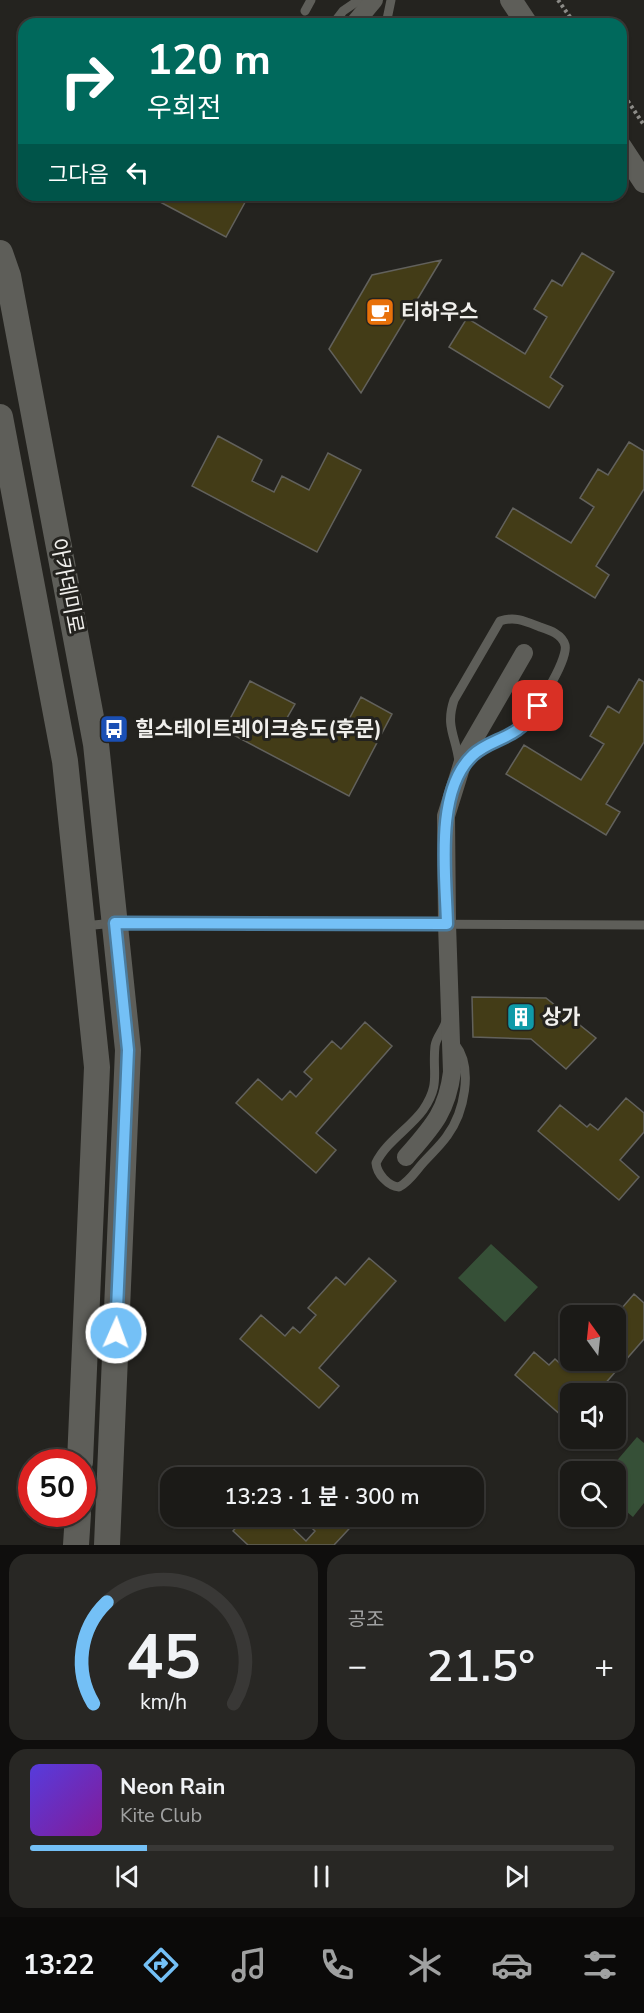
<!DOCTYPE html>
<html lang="ko">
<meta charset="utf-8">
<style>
body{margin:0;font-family:"Nunito Sans","Noto Sans KR",sans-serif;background:#282724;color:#f1f3f6;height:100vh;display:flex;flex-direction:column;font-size:22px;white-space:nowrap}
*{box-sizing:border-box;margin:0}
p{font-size:20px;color:#a0a1a1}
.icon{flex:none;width:33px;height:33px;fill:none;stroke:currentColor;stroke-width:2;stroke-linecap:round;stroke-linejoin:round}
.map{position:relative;height:1545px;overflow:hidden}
.drawer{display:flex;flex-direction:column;gap:9px;padding:9px;background:#0f0e0d;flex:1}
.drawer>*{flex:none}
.guide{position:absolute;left:18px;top:18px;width:609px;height:183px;border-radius:18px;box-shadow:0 2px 4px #0004,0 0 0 2px #393836;background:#00695c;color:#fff;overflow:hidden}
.needle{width:39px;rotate:345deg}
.controls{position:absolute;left:560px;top:1305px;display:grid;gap:12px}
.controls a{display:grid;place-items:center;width:66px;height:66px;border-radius:12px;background:#1b1a17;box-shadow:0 2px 4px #0004,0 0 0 2px #393836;font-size:30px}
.speed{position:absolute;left:18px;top:1449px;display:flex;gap:12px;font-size:30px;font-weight:700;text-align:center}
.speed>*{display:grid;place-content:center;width:78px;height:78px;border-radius:50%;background:#1b1a17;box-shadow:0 2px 4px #0004,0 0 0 2px #393836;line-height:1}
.speed .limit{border:9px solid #d22;background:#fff;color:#111}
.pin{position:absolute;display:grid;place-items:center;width:51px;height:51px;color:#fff;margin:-26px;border-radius:12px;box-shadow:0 3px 9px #0006}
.me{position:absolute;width:66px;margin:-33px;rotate:2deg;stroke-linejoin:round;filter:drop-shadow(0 0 4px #0008)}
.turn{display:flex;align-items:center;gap:21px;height:126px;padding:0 30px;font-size:27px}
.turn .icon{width:78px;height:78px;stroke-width:2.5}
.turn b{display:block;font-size:42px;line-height:51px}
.then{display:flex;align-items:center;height:57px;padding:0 30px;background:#0003;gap:12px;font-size:22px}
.big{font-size:45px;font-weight:600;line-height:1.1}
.drawer .widget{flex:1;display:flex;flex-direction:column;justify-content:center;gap:9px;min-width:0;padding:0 21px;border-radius:18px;background:#282724}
.drawer .dial{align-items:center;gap:0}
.dial svg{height:156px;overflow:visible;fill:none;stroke:#393836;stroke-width:7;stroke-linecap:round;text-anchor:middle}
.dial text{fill:#f1f3f6;stroke:none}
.song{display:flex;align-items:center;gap:18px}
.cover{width:72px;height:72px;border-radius:9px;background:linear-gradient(135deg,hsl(250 70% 55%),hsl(290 70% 35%))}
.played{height:6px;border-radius:3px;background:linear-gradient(90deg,#74c0f6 20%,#393836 20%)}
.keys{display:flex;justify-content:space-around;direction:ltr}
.heat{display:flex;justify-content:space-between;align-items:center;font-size:33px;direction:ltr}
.drawer .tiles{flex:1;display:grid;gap:9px;grid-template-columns:1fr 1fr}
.widget:last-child{grid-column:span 2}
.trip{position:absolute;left:160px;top:1467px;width:324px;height:60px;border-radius:18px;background:#1b1a17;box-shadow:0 2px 4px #0004,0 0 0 2px #393836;font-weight:600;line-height:60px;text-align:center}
.tabs{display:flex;height:96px;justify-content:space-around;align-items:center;background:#0b0a09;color:#a0a1a1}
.tabs .icon{width:42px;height:42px}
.tabs .active{color:#74c0f6}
.tabs b{font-size:27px;color:#f1f3f6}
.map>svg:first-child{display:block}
.green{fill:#365037}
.building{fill:#433c17;stroke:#62615c;stroke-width:1.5}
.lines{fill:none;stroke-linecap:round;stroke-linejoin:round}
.path{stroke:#8c8b87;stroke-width:4;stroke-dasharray:3 3;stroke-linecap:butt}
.service{stroke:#5e5e59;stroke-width:9}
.minor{stroke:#5e5e59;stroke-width:18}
.tertiary{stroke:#5e5e59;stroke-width:22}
.secondary{stroke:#5e5e59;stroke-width:26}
.route-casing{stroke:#4b7da0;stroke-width:15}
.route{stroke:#74c0f6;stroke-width:10}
.labels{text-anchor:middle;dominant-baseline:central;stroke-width:6;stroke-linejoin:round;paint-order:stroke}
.poi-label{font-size:21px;font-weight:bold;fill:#f0efec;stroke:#24231f;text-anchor:start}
.street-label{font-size:21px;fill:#f0efec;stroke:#24231f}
</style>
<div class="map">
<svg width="644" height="1545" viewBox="0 0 644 1545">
<rect width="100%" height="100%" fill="#24231f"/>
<path class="green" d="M491,1244l47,43 -33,35 -47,-44z
M637,1437l7,6v60l-11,14 -18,-15v-30l-7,-1z"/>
<path class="building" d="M147,195h102l-23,42z
M582,253l32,19 -64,105 13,9 -14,22 -100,-61 18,-29 58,36 22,-37 -13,-8 18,-29 10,6z
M441,260l-80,133 -32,-44 43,-74z
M218,436l44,24 -10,21 22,11 8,-16 27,14 19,-37 33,17 -44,82 -125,-66z
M629,442l15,9v38l-48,77 13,9 -14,23 -99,-61 17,-29 58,35 23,-36 -14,-9 18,-29 10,6z
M639,679l5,3v60l-38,62 14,8 -14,23 -100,-61 18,-29 57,35 23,-36 -14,-8 18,-30 11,7z
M250,681l45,23 -12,21 23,11 8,-16 27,14 20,-37 31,17 -43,82 -125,-66z
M472,997l74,1 50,40 -30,31 -35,-30 -58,-2z
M365,1022l27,24 -76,87 20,17 -20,23 -80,-70 22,-24 24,21 8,-9 6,6 16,-18 -8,-7 28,-31 9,8z
M626,1098l18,15v19l-24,28 19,17 -20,23 -81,-69 22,-26 27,22 3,-3 8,6z
M369,1258l27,23 -77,87 20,18 -20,22 -79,-69 21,-24 24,21 8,-9 7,6 16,-18 -8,-7 28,-31 9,8z
M634,1294l10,9v36l-48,55h-26v29l-55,-48 19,-23 15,13 6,-6 11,10 8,-9h41v-44z
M246,1516h34l26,25 9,-10 -13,-12 3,-3h56l-27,29h-86l-15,-14z"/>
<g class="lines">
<path class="path" d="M558,0l17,24
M621,91l23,34"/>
<path class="service" d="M305,11l6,-11
M333,24l10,-13 16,-11
M386,24l5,-24
M459,762c-3,-26 -14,-35 -5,-62l46,-79c15,-5 25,0 40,6 9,3 22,7 25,18 4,15 -33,73 -46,83 -15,13 -37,16 -51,32
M83,926l32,-3 529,2
M446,1021c-2,9 -10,16 -11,25 -3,27 6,38 -12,64 -13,18 -37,32 -47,53 1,11 12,23 23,24 10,-5 16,-15 23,-23 8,-9 18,-18 25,-28 17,-23 27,-68 8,-92"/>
<path class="minor" d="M354,24l20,-24
M406,1157c26,-30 41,-45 46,-85l-5,-148 -1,-108 19,-61 59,-102"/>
<path class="tertiary" d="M511,0l16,24
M621,147l23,35"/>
<path class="secondary" d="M0,253l8,23 88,468 32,306 -21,495
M0,417l65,344 32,306 -17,395
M76,1545l2,-31"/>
</g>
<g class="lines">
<g class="route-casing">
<path id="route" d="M116,1333l12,-283 -13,-127 332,1c-1,-48 -13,-133 26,-169 13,-12 30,-15 44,-25 9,-6 15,-15 21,-24"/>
</g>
<use href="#route" class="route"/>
</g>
<defs>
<g id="cafe-square" transform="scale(1.5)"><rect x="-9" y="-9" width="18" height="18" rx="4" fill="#e8710a" stroke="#24231f"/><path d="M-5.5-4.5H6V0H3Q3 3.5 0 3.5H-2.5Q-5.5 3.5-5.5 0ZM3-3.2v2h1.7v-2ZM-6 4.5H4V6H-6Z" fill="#fff"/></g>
<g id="bus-square" transform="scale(1.5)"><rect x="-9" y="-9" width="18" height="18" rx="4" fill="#1a4fb4" stroke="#24231f"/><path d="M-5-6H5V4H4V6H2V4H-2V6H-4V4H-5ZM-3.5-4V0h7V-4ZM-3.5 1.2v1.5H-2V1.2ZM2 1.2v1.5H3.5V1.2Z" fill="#fff"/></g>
<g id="building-square" transform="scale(1.5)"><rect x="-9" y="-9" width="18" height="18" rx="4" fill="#0f9aa8" stroke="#24231f"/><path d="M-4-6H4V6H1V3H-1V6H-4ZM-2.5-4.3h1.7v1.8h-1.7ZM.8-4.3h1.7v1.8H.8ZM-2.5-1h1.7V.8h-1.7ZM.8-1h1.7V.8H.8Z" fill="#fff"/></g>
</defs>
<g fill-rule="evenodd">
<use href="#cafe-square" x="380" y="312"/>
<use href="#bus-square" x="114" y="729"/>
<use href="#building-square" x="521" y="1017"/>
</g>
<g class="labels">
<g class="poi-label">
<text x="401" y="312">티하우스</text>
<text x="135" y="729">힐스테이트레이크송도(후문)</text>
<text x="542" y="1017">상가</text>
</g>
<g class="street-label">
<text transform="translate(67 586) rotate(79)">아카데미로</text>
</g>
</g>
</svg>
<div class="controls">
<a><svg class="needle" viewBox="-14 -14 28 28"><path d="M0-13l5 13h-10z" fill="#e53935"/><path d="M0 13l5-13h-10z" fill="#a0a1a1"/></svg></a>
<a><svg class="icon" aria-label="sound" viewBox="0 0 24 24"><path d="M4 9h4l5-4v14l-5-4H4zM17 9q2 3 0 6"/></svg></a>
<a><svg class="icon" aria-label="search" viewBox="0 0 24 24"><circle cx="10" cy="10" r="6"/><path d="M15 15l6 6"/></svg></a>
</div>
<div class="speed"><div class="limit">50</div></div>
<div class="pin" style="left:538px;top:706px;background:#d93025"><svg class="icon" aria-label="arrive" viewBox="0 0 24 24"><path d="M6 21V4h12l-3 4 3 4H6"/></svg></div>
<svg class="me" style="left:116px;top:1333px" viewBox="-20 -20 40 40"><circle r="17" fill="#74c0f6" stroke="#fff" stroke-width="3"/><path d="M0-11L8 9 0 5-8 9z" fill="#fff"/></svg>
<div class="trip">13:23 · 1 분 · 300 m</div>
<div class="guide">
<div class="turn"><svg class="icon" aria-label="right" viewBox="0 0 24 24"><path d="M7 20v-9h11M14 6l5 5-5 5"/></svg><div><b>120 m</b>우회전</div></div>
<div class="then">그다음<svg class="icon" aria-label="left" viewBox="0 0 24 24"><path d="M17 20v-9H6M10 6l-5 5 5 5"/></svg></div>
</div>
</div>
<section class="drawer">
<div class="tiles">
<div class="widget dial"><svg viewBox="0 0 100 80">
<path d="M14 69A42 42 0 1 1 86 69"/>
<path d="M14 69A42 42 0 0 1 21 17" stroke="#74c0f6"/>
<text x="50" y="56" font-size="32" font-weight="700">45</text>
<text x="50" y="72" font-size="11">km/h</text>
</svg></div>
<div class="widget"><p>공조</p>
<div class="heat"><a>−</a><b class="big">21.5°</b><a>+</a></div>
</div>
<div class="widget">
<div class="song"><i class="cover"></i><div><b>Neon Rain</b><p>Kite Club</p></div></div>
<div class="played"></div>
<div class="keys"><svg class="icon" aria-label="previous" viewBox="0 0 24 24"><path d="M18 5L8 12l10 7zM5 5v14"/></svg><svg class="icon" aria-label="pause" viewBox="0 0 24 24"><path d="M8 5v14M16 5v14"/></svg><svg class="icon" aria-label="next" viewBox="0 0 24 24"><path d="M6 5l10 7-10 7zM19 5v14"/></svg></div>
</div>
</div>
</section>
<nav class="tabs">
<b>13:22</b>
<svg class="icon active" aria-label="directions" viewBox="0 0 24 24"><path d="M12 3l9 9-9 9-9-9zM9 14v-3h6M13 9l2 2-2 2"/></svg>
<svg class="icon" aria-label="music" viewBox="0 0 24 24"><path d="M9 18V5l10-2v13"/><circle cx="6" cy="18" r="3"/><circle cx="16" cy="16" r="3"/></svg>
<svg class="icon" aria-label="phone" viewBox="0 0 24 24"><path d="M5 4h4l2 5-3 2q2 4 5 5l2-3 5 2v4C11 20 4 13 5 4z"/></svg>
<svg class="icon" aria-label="climate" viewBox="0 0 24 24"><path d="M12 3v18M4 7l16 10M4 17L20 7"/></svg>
<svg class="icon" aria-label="car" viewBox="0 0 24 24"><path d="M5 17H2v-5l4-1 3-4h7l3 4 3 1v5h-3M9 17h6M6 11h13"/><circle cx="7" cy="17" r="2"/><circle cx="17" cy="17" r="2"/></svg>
<svg class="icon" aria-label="filters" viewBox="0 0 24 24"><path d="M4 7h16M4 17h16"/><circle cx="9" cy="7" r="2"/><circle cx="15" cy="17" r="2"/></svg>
</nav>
